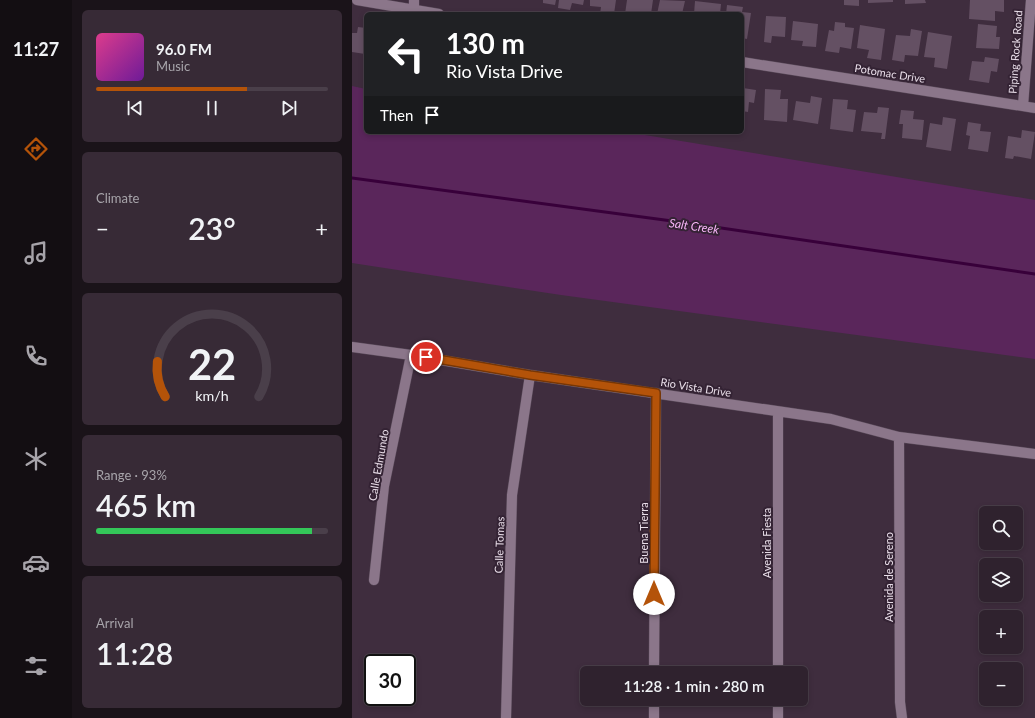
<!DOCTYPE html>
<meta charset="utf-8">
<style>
body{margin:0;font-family:Lato,sans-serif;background:#372a36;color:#f1f3f6;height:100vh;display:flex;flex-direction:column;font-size:15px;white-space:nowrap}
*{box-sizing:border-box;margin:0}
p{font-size:13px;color:#a7a4aa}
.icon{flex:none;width:22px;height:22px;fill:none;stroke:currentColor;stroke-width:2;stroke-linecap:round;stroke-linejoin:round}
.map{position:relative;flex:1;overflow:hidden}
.drawer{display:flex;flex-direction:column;gap:10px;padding:10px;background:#1a1319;width:280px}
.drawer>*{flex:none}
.banner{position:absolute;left:12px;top:12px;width:380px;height:122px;border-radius:6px;box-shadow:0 2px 6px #0003,0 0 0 1px #4a3f4a;background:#202124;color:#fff;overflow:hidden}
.tools{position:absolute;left:627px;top:506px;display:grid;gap:8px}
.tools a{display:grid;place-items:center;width:44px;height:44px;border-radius:6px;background:#2f222e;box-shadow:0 2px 6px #0003,0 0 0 1px #4a3f4a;font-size:20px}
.speed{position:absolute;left:12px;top:654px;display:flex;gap:8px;font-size:20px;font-weight:700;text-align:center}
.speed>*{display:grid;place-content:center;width:52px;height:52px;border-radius:50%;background:#2f222e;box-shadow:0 2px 6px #0003,0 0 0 1px #4a3f4a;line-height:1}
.speed .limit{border:2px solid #111;border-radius:6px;background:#fff;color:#111}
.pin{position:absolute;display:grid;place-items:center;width:34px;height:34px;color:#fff;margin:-17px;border:2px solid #fff;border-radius:50%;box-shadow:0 1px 4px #0007}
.me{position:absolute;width:44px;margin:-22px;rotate:0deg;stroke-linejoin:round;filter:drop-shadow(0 0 3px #0008)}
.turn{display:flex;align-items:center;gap:14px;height:84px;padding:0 16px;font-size:18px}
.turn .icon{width:52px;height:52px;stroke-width:2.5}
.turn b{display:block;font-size:28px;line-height:34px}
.then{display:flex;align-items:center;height:38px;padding:0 16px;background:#0003;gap:8px;font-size:15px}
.big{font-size:30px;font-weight:600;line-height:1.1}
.drawer .card{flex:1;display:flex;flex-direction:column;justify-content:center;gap:6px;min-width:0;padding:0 14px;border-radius:6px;background:#372a36}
.drawer .dial{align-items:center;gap:0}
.dial svg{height:104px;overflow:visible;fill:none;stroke:#4a3f4a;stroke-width:7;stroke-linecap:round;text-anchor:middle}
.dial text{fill:#f1f3f6;stroke:none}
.song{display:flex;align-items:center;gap:12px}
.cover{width:48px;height:48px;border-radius:6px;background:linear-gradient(135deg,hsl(330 70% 55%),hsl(280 70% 35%))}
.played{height:4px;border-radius:2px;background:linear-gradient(90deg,#b45309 65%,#4a3f4a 65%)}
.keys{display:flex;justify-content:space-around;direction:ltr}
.heat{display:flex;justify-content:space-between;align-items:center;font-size:22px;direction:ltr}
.charge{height:6px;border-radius:3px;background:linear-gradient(90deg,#34c759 93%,#4a3f4a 0)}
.trip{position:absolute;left:228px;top:666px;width:228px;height:40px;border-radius:6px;background:#2f222e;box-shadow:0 2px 6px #0003,0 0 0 1px #4a3f4a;font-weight:600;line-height:40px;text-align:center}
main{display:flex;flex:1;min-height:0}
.dock{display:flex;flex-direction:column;width:72px;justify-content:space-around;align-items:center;background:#130e12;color:#a7a4aa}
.dock .icon{width:28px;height:28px}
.dock .current{color:#b45309}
.dock b{font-size:18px;color:#f1f3f6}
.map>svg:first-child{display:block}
.green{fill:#5a265b}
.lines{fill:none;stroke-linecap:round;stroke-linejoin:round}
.stream{stroke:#38003a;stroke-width:3}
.building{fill:#645063}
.minor-casing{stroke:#584958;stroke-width:11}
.minor{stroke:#8b768a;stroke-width:10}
.route-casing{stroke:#753606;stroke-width:10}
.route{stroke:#b45309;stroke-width:7}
.labels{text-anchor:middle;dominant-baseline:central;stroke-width:4;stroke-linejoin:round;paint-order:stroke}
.street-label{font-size:11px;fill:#e9dee9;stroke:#342334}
.water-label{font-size:12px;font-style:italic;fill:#f8b5f8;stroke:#342334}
</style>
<main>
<nav class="dock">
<b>11:27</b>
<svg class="icon current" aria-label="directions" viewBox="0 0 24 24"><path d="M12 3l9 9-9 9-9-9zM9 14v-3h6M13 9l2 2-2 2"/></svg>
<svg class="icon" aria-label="music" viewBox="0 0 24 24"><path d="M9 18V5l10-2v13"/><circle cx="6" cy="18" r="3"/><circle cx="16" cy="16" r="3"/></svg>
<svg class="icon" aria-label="phone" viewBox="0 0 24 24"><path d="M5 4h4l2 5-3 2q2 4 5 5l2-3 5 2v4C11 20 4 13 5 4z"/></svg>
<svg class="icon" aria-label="climate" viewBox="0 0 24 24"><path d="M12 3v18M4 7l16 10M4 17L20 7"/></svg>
<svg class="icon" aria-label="car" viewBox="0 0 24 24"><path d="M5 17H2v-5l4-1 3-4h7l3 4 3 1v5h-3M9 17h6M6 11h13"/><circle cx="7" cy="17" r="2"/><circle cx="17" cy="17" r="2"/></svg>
<svg class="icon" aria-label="filters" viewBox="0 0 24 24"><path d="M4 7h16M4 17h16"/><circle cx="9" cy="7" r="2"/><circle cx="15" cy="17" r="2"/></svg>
</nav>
<section class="drawer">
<div class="card">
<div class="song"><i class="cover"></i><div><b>96.0 FM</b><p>Music</p></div></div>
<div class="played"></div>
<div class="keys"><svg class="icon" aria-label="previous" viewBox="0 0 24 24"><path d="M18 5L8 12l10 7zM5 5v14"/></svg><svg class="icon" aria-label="pause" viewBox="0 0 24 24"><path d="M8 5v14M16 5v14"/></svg><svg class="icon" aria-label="next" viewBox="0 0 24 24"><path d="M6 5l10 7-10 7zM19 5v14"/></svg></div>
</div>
<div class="card"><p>Climate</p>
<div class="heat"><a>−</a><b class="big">23°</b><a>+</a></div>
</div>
<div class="card dial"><svg viewBox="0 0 100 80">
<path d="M14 69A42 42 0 1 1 86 69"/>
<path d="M14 69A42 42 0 0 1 8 42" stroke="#b45309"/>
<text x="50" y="56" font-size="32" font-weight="700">22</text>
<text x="50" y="72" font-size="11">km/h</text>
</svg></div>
<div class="card"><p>Range · 93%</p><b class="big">465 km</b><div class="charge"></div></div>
<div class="card"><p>Arrival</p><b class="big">11:28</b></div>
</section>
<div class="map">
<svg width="683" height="718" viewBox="0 0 683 718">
<rect width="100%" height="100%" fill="#3f2d3e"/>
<path class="green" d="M0,86l14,3v43h261l408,68v159l-474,-64 -209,-32z"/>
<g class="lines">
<path class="stream" d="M0,178l335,45 348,51"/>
</g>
<path class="building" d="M191,0h13l-1,5 -12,-2z
M207,0h25l-1,5 -11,-2 -2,7 -12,-2z
M238,0h26l-2,14h-14l1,-7 -11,-1z
M275,0h26l-2,14h-26z
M308,0l25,1 -3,13h-25z
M492,0h15v6l-15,-1z
M516,0h25v2l-25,1z
M553,0h20l1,3 -21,1z
M618,0h34v12l-9,-1v10l-26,-2z
M343,1l26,3 -1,10h-26z
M375,5l16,2 -1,5 9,1 -4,26 -5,-1v-24h-16z
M414,16l20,1 -1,20 -13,-1 -1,7 -7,-1z
M441,21l25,3 -2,23 -14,-1 1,-5 -12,-1z
M483,22l10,1v4l9,1 -3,21 -11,-2 -1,6 -14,-2 4,-21 5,1z
M626,24l19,2 -1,11h4l-1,12 -23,-1z
M508,25l25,4 -4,31 -14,-2 2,-8 -12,-2z
M6,27l8,1 -1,26 -13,-2v-19h5z
M559,29l11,2 -4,25 -13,-1 -1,7 -12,-2 4,-25 14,1z
M576,32l24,4 -5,33 -13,-2 1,-9 -11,-1z
M633,57l14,2 -2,13 -6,-1 -2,12 -20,-3 3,-19 12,1z
M391,88l13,2 -2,13 -5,-1 -1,10 -6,-1z
M413,89l16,1 -1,9h8l-1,23 -23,-2z
M459,96l11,2 -4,26 -25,-4 3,-19 14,2z
M481,99l15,1 -1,9 9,1 -3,22 -23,-3z
M526,107l11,1 -4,31h-4l1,-6 -21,-2 3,-19 13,1z
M549,110l13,1 -1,8 11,1 -2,20 -20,-2 1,-14h-4z
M591,117l13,2 -5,32 -25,-4 4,-24 12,2z
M616,122l13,2 -1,7 11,1 -3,20 -20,-3 2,-13 -4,-1z
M670,130l13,2 -4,27 -17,-3 -1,3 -8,-1 3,-22 13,2z"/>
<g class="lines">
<g class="minor-casing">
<path id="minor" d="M5,0l82,14
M62,10v-10
M390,62l293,46
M671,106l8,-106
M0,347l59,8 119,20 301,44 68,18 136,17
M426,412v261
M547,437l1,265 2,16
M22,580l10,-94 27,-131
M302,673l2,-280
M426,699v19
M154,718l6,-223 18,-120
M302,718v-19"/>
</g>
<use href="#minor" class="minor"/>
</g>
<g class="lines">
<g class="route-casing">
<path id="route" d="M74,357l104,18 126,18 -2,201"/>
</g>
<use href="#route" class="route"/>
</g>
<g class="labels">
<g class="street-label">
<text transform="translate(663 52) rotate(-86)">Piping Rock Road</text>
<text transform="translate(538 73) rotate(9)">Potomac Drive</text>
<text transform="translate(344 387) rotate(9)">Rio Vista Drive</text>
<text transform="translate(26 465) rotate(-80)">Calle Edmundo</text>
<text transform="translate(291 533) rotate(-90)">Buena Tierra</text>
<text transform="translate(414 543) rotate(-90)">Avenida Fiesta</text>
<text transform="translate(147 545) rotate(-88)">Calle Tomas</text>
<text transform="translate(536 577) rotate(-90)">Avenida de Sereno</text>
</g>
<g class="water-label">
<text transform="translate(342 226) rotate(8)">Salt Creek</text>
</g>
</g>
</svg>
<div class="tools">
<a><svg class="icon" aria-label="search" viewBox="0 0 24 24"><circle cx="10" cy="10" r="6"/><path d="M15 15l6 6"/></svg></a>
<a><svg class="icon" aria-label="layers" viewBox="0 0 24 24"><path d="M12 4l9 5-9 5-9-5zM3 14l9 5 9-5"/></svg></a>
<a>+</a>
<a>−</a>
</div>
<div class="speed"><div class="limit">30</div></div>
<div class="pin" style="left:74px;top:357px;background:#d93025"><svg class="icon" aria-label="arrive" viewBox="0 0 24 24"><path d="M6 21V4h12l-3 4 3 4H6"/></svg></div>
<svg class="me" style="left:302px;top:594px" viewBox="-20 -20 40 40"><circle r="19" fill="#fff"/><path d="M0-13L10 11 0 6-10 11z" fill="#b45309"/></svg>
<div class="trip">11:28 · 1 min · 280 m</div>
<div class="banner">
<div class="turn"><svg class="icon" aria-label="left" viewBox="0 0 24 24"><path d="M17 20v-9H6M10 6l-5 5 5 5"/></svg><div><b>130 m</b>Rio Vista Drive</div></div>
<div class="then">Then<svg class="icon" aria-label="arrive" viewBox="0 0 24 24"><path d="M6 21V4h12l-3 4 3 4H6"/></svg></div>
</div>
</div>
</main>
